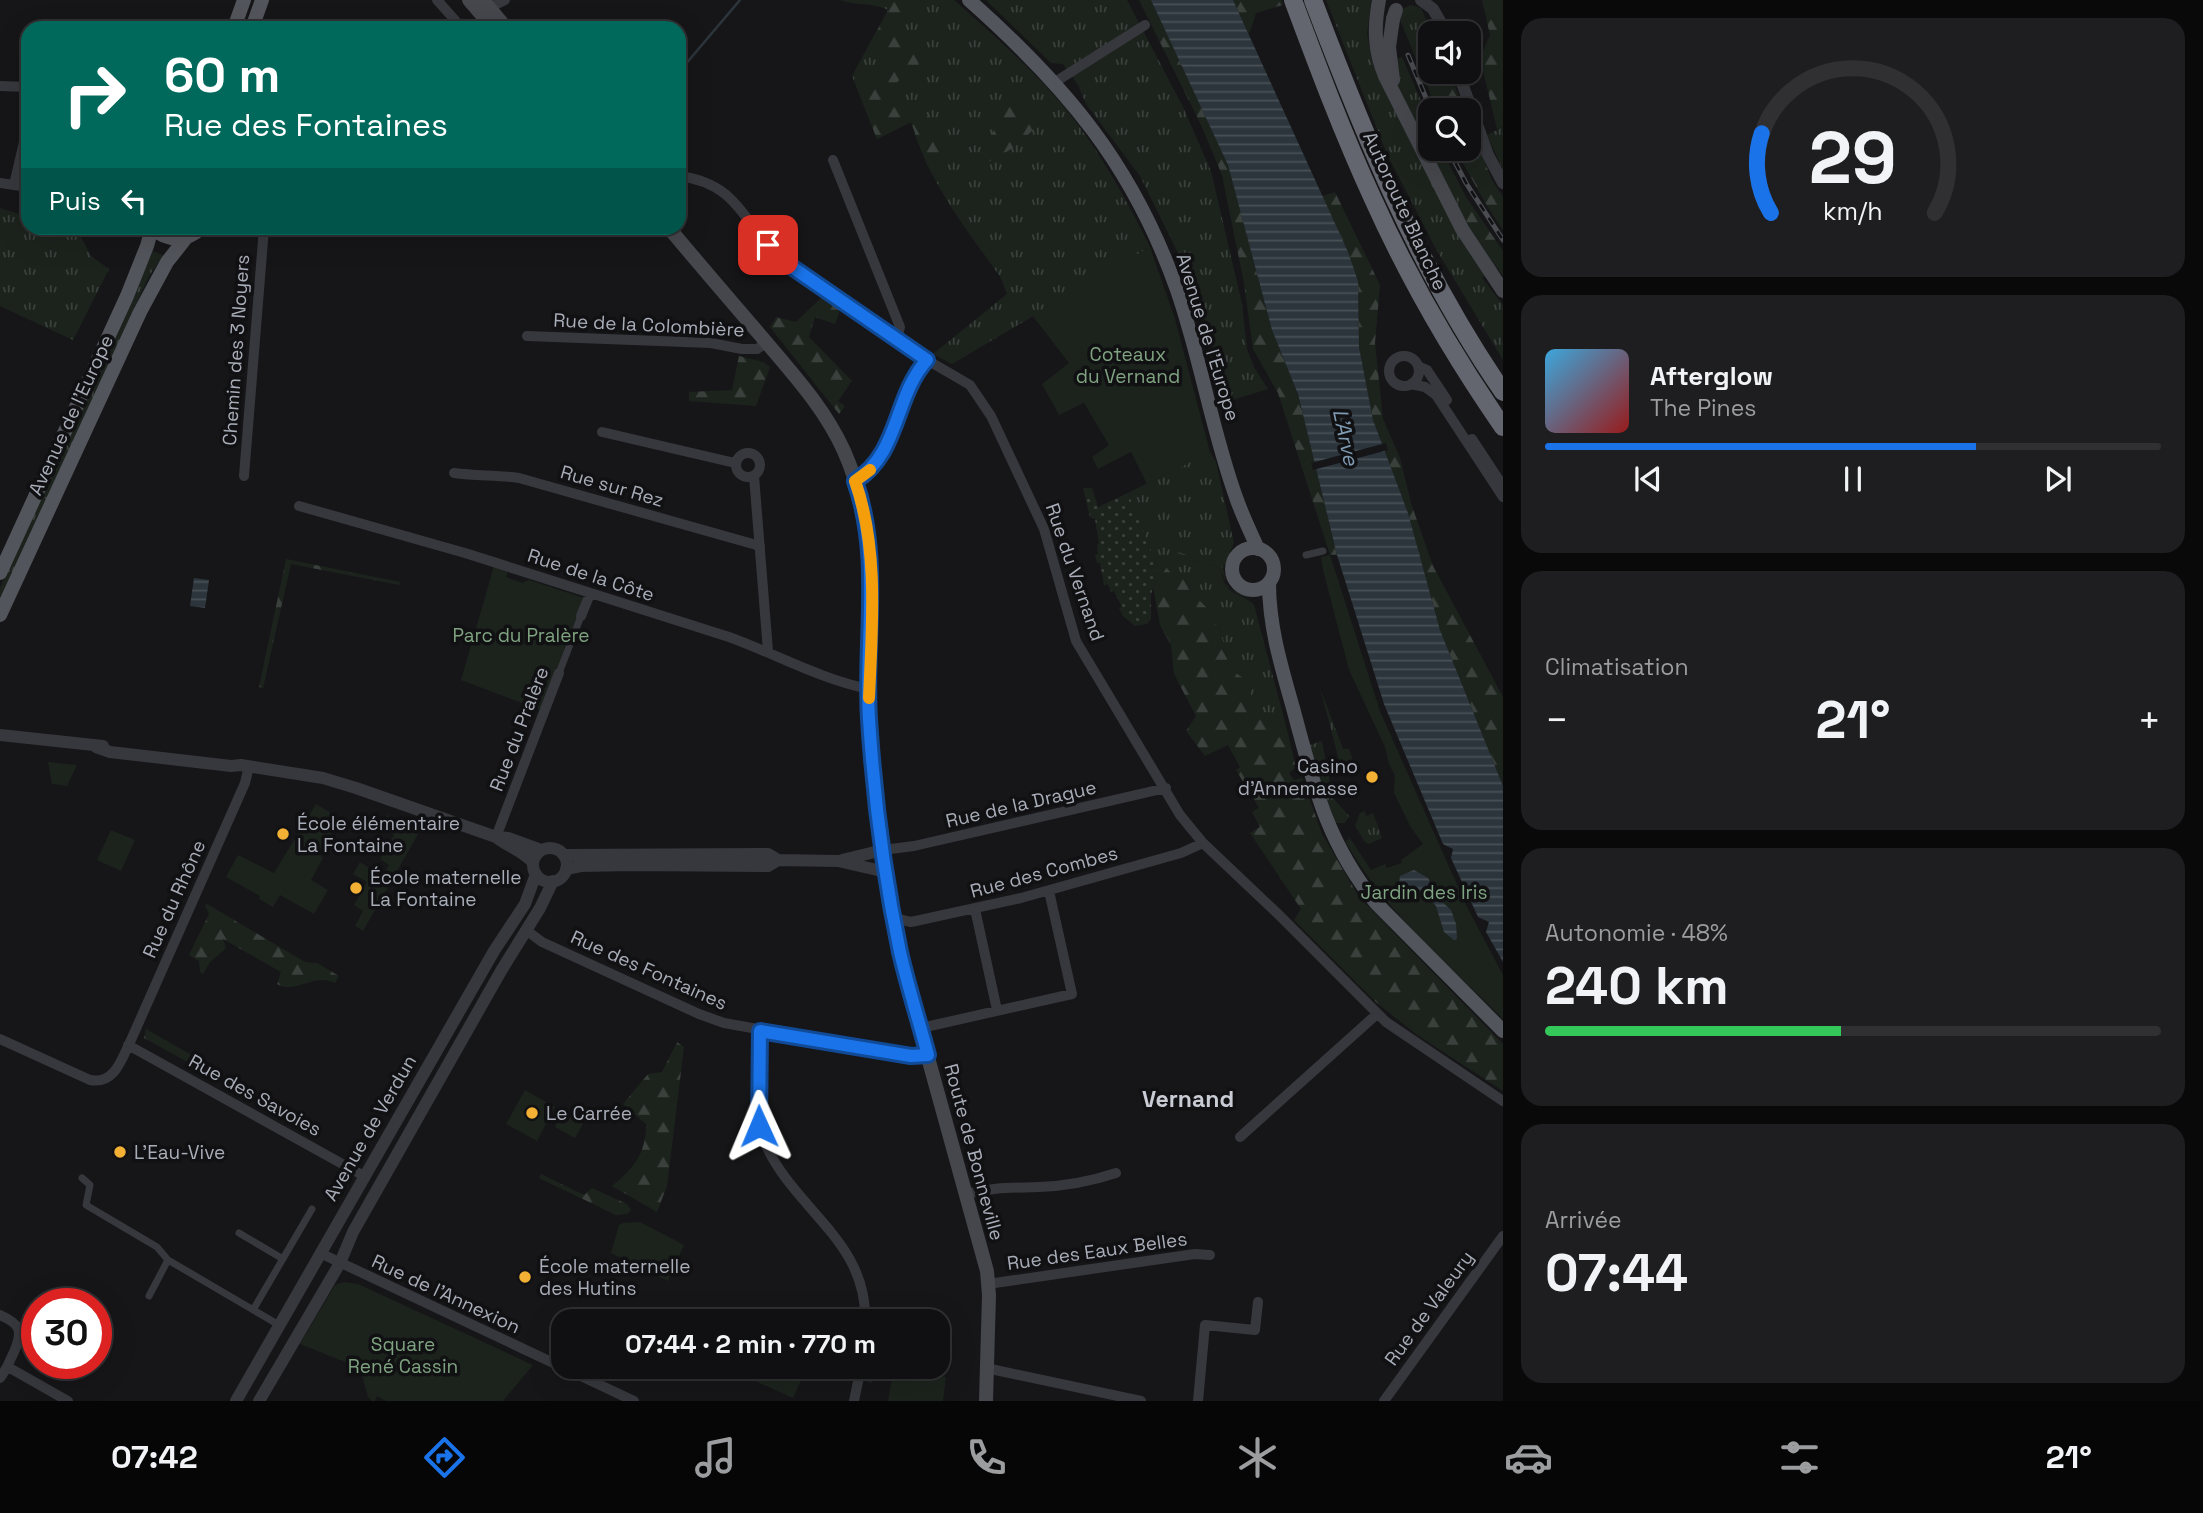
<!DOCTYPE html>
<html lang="fr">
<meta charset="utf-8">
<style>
body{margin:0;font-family:"Space Grotesk",sans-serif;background:#1e1e20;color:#f1f3f6;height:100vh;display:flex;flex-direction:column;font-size:26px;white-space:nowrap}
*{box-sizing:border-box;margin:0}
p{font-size:23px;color:#9c9d9f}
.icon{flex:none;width:38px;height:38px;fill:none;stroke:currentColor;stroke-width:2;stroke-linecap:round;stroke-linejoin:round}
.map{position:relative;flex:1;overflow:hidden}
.panel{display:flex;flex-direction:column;gap:18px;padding:18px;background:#09090a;width:700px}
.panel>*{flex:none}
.hud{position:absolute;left:21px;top:21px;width:665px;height:214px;border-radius:21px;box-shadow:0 7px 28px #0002,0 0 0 2px #303032;background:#00695c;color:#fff;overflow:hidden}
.controls{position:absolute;left:1418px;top:21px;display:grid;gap:14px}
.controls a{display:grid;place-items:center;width:63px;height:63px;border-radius:14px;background:#101012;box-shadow:0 7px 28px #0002,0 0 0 2px #303032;font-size:35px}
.speed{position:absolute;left:21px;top:1288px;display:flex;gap:14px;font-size:35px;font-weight:700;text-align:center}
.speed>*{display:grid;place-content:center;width:91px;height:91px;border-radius:50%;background:#101012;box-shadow:0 7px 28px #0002,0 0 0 2px #303032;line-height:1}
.speed .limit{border:10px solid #d22;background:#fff;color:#111}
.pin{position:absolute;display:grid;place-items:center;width:60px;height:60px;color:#fff;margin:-30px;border-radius:14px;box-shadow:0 4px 10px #0006}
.me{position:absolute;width:77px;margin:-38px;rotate:359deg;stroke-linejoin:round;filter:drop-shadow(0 0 5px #0008)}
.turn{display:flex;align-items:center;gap:24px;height:147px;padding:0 28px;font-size:32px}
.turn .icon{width:91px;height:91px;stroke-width:2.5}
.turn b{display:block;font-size:49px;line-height:60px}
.then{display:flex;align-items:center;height:66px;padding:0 28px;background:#0003;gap:14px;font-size:26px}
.big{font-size:52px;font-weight:800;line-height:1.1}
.panel .card{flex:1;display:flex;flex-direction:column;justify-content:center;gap:10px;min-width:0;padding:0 24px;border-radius:21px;background:#1e1e20}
.panel .dial{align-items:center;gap:0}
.dial svg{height:182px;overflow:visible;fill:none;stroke:#303032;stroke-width:7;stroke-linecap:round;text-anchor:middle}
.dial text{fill:#f1f3f6;stroke:none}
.song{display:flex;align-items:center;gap:21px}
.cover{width:84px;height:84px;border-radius:10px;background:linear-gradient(135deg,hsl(200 70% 55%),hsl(0 70% 35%))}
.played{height:7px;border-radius:4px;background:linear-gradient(90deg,#1a73e8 70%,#303032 70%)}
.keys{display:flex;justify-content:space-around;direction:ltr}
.heat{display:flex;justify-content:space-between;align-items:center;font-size:38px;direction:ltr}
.charge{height:10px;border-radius:5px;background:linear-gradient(90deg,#34c759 48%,#303032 0)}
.trip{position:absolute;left:551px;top:1309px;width:399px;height:70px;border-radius:21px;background:#101012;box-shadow:0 7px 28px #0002,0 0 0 2px #303032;font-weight:800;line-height:70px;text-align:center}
.dock{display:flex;height:112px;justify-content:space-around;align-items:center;background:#060607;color:#9c9d9f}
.dock .icon{width:49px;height:49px}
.dock .on{color:#1a73e8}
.dock b{font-size:32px;color:#f1f3f6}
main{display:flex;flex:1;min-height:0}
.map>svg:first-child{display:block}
.grass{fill:url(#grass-tufts)}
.forest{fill:url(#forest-firs)}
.park{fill:#1c231d}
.garden{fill:url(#garden-dots)}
.water{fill:url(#water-rules)}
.pier{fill:#161618}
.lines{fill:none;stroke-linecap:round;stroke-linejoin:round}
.stream{stroke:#2c353c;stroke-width:2.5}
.pedestrian{stroke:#37383d;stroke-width:7}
.minor{stroke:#37383d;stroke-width:10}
.tertiary{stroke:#37383d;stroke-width:12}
.secondary{stroke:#45474d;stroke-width:14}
.primary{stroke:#53555c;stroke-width:14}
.motorway{stroke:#63666e;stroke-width:18}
.rail-casing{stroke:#4a4c52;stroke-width:5}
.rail{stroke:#111113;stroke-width:2.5;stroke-dasharray:8;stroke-linecap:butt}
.secondary-bridge{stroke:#45474d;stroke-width:14}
.route-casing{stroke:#114b97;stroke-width:18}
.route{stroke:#1a73e8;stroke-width:12}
.slow{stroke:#f59e0b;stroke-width:12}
.poi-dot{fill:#f2b134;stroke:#111113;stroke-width:2.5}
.labels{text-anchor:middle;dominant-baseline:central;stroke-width:7;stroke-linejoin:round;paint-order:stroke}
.street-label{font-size:19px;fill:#a8adb8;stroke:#111113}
.park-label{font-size:19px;fill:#7fa381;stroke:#111113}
.poi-label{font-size:19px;fill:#a8adb8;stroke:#111113;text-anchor:start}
.water-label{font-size:21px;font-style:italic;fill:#7f9bb3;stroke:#111113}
.quarter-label{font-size:23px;font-weight:bold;fill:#c9ccd4;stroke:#111113}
</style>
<main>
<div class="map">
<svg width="1503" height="1401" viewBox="0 0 1503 1401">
<defs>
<pattern id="grass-tufts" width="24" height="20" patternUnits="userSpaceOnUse" patternTransform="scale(1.75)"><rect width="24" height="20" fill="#1c231d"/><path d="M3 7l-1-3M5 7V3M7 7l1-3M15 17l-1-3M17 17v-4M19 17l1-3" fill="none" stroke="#3a403c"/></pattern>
<pattern id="forest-firs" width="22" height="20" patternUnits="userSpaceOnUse" patternTransform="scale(1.75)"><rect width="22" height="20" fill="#1c231d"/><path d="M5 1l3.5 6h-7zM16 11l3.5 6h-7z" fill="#3a403c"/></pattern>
<pattern id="garden-dots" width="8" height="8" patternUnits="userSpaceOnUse" patternTransform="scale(1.75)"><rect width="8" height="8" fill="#1c231d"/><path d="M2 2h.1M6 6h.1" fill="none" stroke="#3a403c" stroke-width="1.8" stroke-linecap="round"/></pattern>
<pattern id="water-rules" width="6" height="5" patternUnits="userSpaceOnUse" patternTransform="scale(1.75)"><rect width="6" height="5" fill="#2c353c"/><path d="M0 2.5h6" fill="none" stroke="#485056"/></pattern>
</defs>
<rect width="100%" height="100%" fill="#161618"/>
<path class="grass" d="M840,0h114c44,39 90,79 125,126 28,38 50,79 71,121l-198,117 -19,-10 74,-60 -6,-16c-36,-51 -72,-95 -90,-156l-34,17 -25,-63 36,-66c-15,-8 -32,-4 -48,-10z
M986,0h141l56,107 28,64 31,133 5,45 8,20 13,20 -48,15 -9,-43 -26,-94 -45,-91 -54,-72 -8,-19 -15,-21 -12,-1z
M1326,0h45l-4,34 7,34 28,-11 28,64v28h11l25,48 -9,6 40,65 -15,10 21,27v55l-67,-111 -49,-95z
M1410,5l11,3 11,25h-2v22l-9,2 -2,9 -19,-46 3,-11z
M1503,127v43l-16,-35z
M0,208l28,9v11h31l21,7 11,21 18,13 -36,71 -73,-34z
M153,251l10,4 -15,23 -148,324v-14z
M1210,452l6,10 18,81 -11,25 -36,-11 34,12c1,5 2,13 5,17 7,10 21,10 28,19l31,117 -24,-1 -11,-28 -1,-11 -19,-13 -7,-28 -11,-28 -18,-18 -10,-17 -18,-8 -13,17 5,-19 -30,-75z
M1320,688l23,61h6l5,15 -4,3 -10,-3z
M1322,741l11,57 16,18 -4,7h-10l-13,-31 -12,-47z
M1365,811l1,5 7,-3 9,25 -13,6 -4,-2 -10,-16 5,-13z"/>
<path class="forest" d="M885,0h15c5,14 3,19 -6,31l23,18 2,18 -22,15 11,20 21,14c0,22 15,25 34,29l-35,22 -17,-45 -34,17 -18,-46 12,-19 17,-8 2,-14 -5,-6 -16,-1 19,-34z
M1139,0h12l77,165 44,165 26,64 39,161h-7l-52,-162 -25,-44 -9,-66 -22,-108 -20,-48z
M1233,0h48l2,5 -27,8 -7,21z
M1482,0h21v127l-6,2 -17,-71 10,-23z
M1429,54l1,18h20l14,38h-27l-18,-44 2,-9z
M1027,100l9,12 1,13c-13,16 -30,28 -49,37l-4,-16 28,-45z
M1468,121l24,59 11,17v33l-16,-24 -32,-57h13z
M1335,192l45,93 -5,58 8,76 17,39 11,45 22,63 70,131v89l-63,-156 -32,-117 -35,-93 -14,-73 -1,-67 -36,-84z
M1466,197l37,54v25l-28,-40 -19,-33z
M824,295l17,12 -6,17 -20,-7 -6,20 43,44 -14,20 7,5 -6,8 -69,-87 6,-10 20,5z
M739,356l24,6 7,5 -14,39 -67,-5v-9l43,-2z
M1178,552l45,16 4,19 22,11c-18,-5 -23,-11 -28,-29l-43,-16 -11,16 17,9 10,17 18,18 11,28 7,28 19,13 1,11 11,27 24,2 11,45 -7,6 5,7 8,-2 20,56 37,63 144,147v47l-87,-57 -39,-31 -83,-83 7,-11 -51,-76 10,-6 -8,-15 7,-4 -23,-38 4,-3 -12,-22 -23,11 -19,-25 10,-15 -22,-42 -3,-29 -11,-20 -7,-38z
M286,559l114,23 -1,3 -108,-21 -28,124 -4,-1z
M207,904l98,58 12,1 22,13 -4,7c-21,-11 -39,12 -58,1l4,-12 -58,-33 3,9 -16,14 -7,12 -3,-2 -1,-11 -10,-6 20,-41 -4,-8z
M146,1029l70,40 -3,7 -69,-38z
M677,1042l7,5 -17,139 -10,26 -45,-26c22,-18 34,-32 34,-62l-23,-20 25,-30 14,-2z
M541,1174l43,21 8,-7 35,16 4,6 -4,4 -11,1 -77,-37z"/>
<path class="park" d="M1150,247l25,72 35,133 -63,32 -16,-32 -33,17 -6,-12 17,-12 -25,-42 -25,12 -17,-31 27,-21 -37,-48z
M1330,555l50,156 87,196 36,68v44c-56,-56 -119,-109 -158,-178l4,-2 -1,-4 23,35 14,-6 2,4 15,-5 -1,-3 22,-16 -13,-18 -16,-33 1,-17 -6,-12 -4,-17 -36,-77 -26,-100 -2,-13z
M494,566l14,5 -2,6 16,6 7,-3 55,18 -43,112 -80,-30z
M48,762l29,3 -10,21 -15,-2z
M316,804l25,15 -21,36 3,3 -12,22 17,10 -14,24 -34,-19 -7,12 -14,-8 1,-3 -34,-19 12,-22 36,18z
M387,815l34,14 -58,102 -8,-5 8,-15 -9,-6 13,-23 -14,-8 7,-12 22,14 7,-11 -9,-6 14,-24 -14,-8z
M111,830l24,10 -14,31 -24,-11z
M525,1090l30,17 -18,34 -31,-17z
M561,1111l22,13 -8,14 -20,-11z
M640,1222l44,23 -16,36 -57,-28 8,-28 4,-2z
M344,1282l14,2 175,81 -30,36h-117l-9,-5 -2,5h-3l-4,-4 -8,-29 -60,-24 35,-59z
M724,1367h83l-14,31z
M869,1367h25l52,10 -3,24h-55l4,-23 -18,-4 -2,9 -5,-1z"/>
<path class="garden" d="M1083,488h9l6,19 30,-14 30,75 -7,27v23l-4,6 -12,2 -12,-10 -4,-8 3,-1 -8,-16 -3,1 -3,-8 -4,1 -4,-22h-3l-2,-8 3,-1 -1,-9 2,-1 -4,-25 -5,-2z"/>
<path class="water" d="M1151,0h82l115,252 10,29 1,66 14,73 35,93 32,117 63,156v176l-17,-30 3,-10 -11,-5 -27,-59 2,-9 -10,-5 -59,-140 -47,-149 -39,-161 -26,-64 -44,-165z
M194,578l15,2 -4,28 -15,-2z
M1414,870l14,8 11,21 12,11 5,14 1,15 -3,1 -10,-8 -8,-26 -14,-15h-14l-9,-6 1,-9z"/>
<path class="pier" d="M1386,443l2,7 -75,20 -2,-7z"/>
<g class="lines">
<path class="stream" d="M679,72l61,-72"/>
<path class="pedestrian" d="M1306,555l17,-4
M559,673l22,-57
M82,1178l8,7 -4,20 71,42 11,13 111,65
M239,1233l44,26
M149,1296l19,-36
M253,1310l59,-101"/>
<path class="minor" d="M437,0l25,28
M487,9l18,-9
M1055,82l90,-57
M0,86l28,1
M833,160l67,167 -3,12
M679,176c63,8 64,51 105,85l143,99 43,25 21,31 53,113 32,112 104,174 23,28 76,72 107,107 117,79
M0,183l28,4
M14,185l14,-60
M527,336l184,7 31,6h15l9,-6
M1389 371a15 15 0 1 1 30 0a15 15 0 1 1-30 0Z
M1418,366l9,4 20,30
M1411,384l14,3 11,8 67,102
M602,432l133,31
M1472,439l31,47
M736 465a12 12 0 1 1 24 0a12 12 0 1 1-24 0Z
M454,473c22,3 43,2 65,5l241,68
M244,476l20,-248
M754,476l14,175
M855,481c45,-28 40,-85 72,-121
M299,506l166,47 264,84c47,17 91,42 140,52
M581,616l9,-22
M496,837l63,-164
M883,850l31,-4 252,-58
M975,909l22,101
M893,915l9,5 9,2 110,-24 160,-45 22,-10
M526,930l16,12 157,72 25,9 162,29 25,4 17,-1
M921,1028l151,-34 -23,-103
M760,1031c-3,32 -8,82 5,112 28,66 103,98 100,178
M0,1039l90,41c25,5 32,-22 41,-40l114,-257 4,-17
M128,1045l236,131
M1240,1137l137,-123
M967,1194c26,-7 45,-6 72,-7 26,-1 53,-6 77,-14
M320,1253l314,148
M988,1284l207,-30 15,1
M0,1315c21,9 23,16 14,37 -5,10 -7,17 -14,26
M8,1367l60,34
M986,1368l155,33
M854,1401l7,-34
M1198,1401l7,-76 50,5 3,-28
M1384,1401l119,-165"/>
<path class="tertiary" d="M1421,0l12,9 12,21
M1458,72l30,83 15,28
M0,735l103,11
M96,747l14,5 121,14 10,-1 82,13 33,10 140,49 12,1 33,12
M496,837c11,9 30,16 37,26
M533 865a17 17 0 1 1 34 0a17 17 0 1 1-34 0Z
M564,855l204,-1 10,6 60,1 48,11
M842,860l41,-10
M566,869l15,-3 51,-1 136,1 10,-6
M236,1401l258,-450 31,-47 11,-30
M259,1401l81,-138 13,-31 148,-261 39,-63 13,-27"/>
<path class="secondary" d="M469,0l24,28
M483,0l23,28
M1379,0c-5,27 -5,50 6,76l77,153 41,62
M1393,80l-4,-33 4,-28
M669,228c30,36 61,72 92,108 31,37 63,71 83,115 38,85 22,172 25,261 3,88 17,180 37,266l81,293 2,24 -3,106"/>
<path class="primary" d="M969,0c97,86 164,165 208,290 24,69 35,142 60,210 6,17 14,33 21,49
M234,28l10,-28
M252,28l10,-28
M152,228c15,14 35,14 49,0
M1232 569a21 21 0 1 1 42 0a21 21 0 1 1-42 0Z
M0,573l127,-277 20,-50 5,-18
M1269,583c0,43 12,83 24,125 20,74 33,134 83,195l127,128
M0,615l140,-303 27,-50 19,-24"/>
<path class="motorway" d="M1293,0c25,67 50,134 80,199 36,80 80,156 130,228
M1313,0c52,138 106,270 190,392"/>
<g class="rail-casing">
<path id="rail" d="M1408,55l23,55
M1448,149l18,34 37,57"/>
</g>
<use href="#rail" class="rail"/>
<path class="secondary-bridge" d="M1393,19l3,-9"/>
</g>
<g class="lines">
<g class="route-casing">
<path id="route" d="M759,1126l1,-95 151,25 17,-1c-9,-34 -20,-68 -28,-103 -16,-76 -26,-155 -31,-233 -5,-80 13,-160 -14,-238 45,-28 39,-85 72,-121l-138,-95 -21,-20"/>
</g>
<use href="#route" class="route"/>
<path class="slow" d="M869,698c3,-71 10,-149 -14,-217l15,-11"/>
</g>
<g class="poi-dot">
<circle cx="1372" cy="777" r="7"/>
<circle cx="283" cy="834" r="7"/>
<circle cx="356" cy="888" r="7"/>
<circle cx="532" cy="1113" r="7"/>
<circle cx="120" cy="1152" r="7"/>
<circle cx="525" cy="1277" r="7"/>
</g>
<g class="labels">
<g class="street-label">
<text transform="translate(1405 211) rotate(65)">Autoroute Blanche</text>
<text transform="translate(649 325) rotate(3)">Rue de la Colombière</text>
<text transform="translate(1208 337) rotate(73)">Avenue de l'Europe</text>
<text transform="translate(236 350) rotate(-86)">Chemin des 3 Noyers</text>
<text transform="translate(71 415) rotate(-65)">Avenue de l'Europe</text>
<text transform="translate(612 486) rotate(16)">Rue sur Rez</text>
<text transform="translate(1075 572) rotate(71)">Rue du Vernand</text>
<text transform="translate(591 575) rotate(18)">Rue de la Côte</text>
<text transform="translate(519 729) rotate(-69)">Rue du Pralère</text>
<text transform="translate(1021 804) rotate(-13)">Rue de la Drague</text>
<text transform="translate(1044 872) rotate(-15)">Rue des Combes</text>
<text transform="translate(174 899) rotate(-66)">Rue du Rhône</text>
<text transform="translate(649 970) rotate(24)">Rue des Fontaines</text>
<text transform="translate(255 1095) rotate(29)">Rue des Savoies</text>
<text transform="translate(370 1128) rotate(-60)">Avenue de Verdun</text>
<text transform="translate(974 1152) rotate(75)">Route de Bonneville</text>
<text transform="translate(1097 1251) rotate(-8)">Rue des Eaux Belles</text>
<text transform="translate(446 1294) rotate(25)">Rue de l'Annexion</text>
<text transform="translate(1429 1308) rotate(-54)">Rue de Valeury</text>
</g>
<g class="park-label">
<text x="1128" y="354">Coteaux<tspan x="1128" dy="22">du Vernand</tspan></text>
<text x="521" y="635">Parc du Pralère</text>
<text x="1424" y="892">Jardin des Iris</text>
<text x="403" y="1344">Square<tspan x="403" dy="22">René Cassin</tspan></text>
</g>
<g class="poi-label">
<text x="1358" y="766" text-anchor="end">Casino<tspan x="1358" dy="22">d'Annemasse</tspan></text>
<text x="297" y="823">École élémentaire<tspan x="297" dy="22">La Fontaine</tspan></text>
<text x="370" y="877">École maternelle<tspan x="370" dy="22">La Fontaine</tspan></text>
<text x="546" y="1113">Le Carrée</text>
<text x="134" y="1152">L'Eau-Vive</text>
<text x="539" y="1266">École maternelle<tspan x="539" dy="22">des Hutins</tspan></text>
</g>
<g class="water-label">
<text transform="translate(1346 437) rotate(78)">L'Arve</text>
</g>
<g class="quarter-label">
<text x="1188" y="1099">Vernand</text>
</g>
</g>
</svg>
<div class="controls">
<a><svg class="icon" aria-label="sound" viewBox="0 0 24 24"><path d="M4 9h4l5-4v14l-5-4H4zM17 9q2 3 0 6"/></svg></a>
<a><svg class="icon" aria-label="search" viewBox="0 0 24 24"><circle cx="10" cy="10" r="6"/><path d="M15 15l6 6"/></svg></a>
</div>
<div class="speed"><div class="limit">30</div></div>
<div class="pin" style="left:768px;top:245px;background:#d93025"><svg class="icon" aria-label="arrive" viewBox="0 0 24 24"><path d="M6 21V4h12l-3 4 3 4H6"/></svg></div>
<svg class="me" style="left:759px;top:1126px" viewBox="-20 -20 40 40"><path d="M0-17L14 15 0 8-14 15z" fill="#1a73e8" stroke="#fff" stroke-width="4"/></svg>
<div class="trip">07:44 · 2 min · 770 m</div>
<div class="hud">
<div class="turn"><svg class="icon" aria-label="right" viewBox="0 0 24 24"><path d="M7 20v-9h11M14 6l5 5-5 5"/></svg><div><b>60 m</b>Rue des Fontaines</div></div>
<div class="then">Puis<svg class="icon" aria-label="left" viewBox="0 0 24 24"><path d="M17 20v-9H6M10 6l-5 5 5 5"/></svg></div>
</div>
</div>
<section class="panel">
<div class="card dial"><svg viewBox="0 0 100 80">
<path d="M14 69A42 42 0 1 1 86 69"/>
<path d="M14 69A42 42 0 0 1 10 34" stroke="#1a73e8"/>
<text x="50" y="56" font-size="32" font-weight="700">29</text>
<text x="50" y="72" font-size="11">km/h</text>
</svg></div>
<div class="card">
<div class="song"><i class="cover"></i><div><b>Afterglow</b><p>The Pines</p></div></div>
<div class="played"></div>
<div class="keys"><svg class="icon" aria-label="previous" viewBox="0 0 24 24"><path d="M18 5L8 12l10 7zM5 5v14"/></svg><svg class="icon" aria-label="pause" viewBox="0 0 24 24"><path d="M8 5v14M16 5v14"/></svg><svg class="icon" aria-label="next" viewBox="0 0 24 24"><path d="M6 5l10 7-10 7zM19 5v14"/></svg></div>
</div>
<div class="card"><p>Climatisation</p>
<div class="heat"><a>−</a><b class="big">21°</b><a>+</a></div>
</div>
<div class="card"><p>Autonomie · 48%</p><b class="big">240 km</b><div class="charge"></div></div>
<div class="card"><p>Arrivée</p><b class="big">07:44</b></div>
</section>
</main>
<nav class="dock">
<b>07:42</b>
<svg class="icon on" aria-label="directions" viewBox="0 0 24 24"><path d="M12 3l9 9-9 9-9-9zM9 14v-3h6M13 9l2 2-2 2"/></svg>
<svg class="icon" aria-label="music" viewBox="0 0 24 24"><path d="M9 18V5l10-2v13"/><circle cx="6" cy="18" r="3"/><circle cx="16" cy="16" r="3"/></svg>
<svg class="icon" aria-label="phone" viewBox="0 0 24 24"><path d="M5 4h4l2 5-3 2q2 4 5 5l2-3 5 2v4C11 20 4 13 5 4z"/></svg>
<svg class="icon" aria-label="climate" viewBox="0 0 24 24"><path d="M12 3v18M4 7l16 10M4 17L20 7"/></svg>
<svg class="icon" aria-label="car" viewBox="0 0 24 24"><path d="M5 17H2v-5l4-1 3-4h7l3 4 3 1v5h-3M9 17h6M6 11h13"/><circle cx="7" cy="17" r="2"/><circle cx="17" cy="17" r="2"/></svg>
<svg class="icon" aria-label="filters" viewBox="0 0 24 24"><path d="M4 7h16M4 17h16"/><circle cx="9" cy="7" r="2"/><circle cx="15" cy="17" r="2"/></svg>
<b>21°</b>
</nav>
